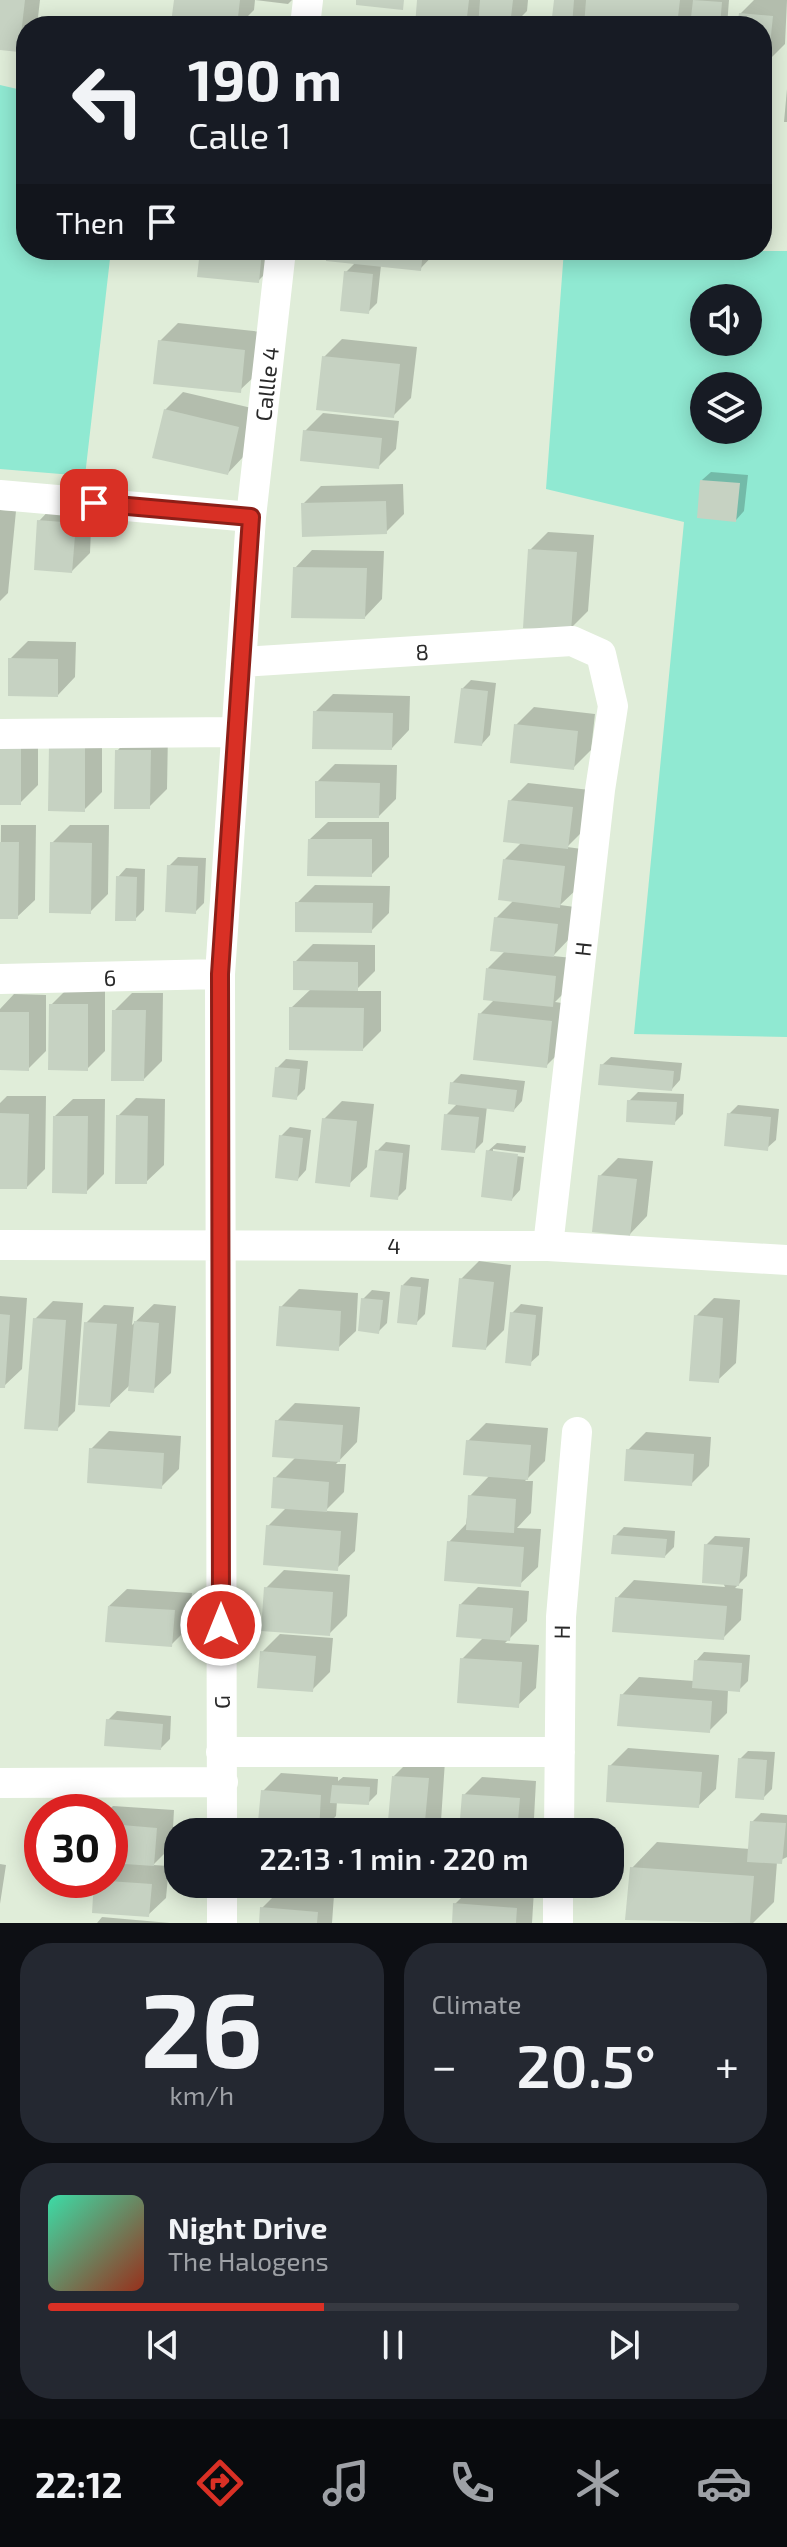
<!DOCTYPE html>
<meta charset="utf-8">
<style>
body{margin:0;font-family:"Exo 2",sans-serif;background:#242831;color:#f1f3f6;height:100vh;display:flex;flex-direction:column;font-size:30px;white-space:nowrap}
*{box-sizing:border-box;margin:0}
p{font-size:26px;color:#9ea1a6}
.icon{flex:none;width:44px;height:44px;fill:none;stroke:currentColor;stroke-width:2;stroke-linecap:round;stroke-linejoin:round}
.map{position:relative;height:1923px;overflow:hidden}
.sheet{display:flex;flex-direction:column;gap:20px;padding:20px;background:#0d0f14;flex:1}
.sheet>*{flex:none}
.hud{position:absolute;left:16px;top:16px;width:756px;height:244px;border-radius:32px;box-shadow:0 4px 20px #0003;background:#171b24;color:#f1f3f6;overflow:hidden}
.tools{position:absolute;left:690px;top:284px;display:grid;gap:16px}
.tools a{display:grid;place-items:center;width:72px;height:72px;border-radius:50%;background:#171b24;box-shadow:0 4px 20px #0003;font-size:40px}
.speed{position:absolute;left:24px;top:1794px;display:flex;gap:16px;font-size:40px;font-weight:700;text-align:center}
.speed>*{display:grid;place-content:center;width:104px;height:104px;border-radius:50%;background:#171b24;box-shadow:0 4px 20px #0003;line-height:1}
.speed .limit{border:12px solid #d22;background:#fff;color:#111}
.pin{position:absolute;display:grid;place-items:center;width:68px;height:68px;color:#fff;margin:-34px;border-radius:16px;box-shadow:0 4px 12px #0006}
.me{position:absolute;width:88px;margin:-44px;rotate:0deg;stroke-linejoin:round;filter:drop-shadow(0 0 6px #0008)}
.turn{display:flex;align-items:center;gap:28px;height:168px;padding:0 40px;font-size:36px}
.turn .icon{width:104px;height:104px;stroke-width:2.5}
.turn b{display:block;font-size:56px;line-height:68px}
.then{display:flex;align-items:center;height:76px;padding:0 40px;background:#0003;gap:16px;font-size:30px}
.big{font-size:60px;font-weight:600;line-height:1.1}
.sheet .widget{flex:1;display:flex;flex-direction:column;justify-content:center;gap:12px;min-width:0;padding:0 28px;border-radius:32px;background:#242831}
.sheet .dial{align-items:center;gap:0}
.dial b{font-size:104px;line-height:1}
.song{display:flex;align-items:center;gap:24px}
.cover{width:96px;height:96px;border-radius:12px;background:linear-gradient(135deg,hsl(160 70% 55%),hsl(10 70% 35%))}
.played{height:8px;border-radius:4px;background:linear-gradient(90deg,#d93025 40%,#363941 40%)}
.keys{display:flex;justify-content:space-around;direction:ltr}
.heat{display:flex;justify-content:space-between;align-items:center;font-size:44px;direction:ltr}
.sheet .tiles{flex:1;display:grid;gap:20px;grid-template-columns:1fr 1fr}
.widget:last-child{grid-column:span 2}
.trip{position:absolute;left:164px;top:1818px;width:460px;height:80px;border-radius:32px;background:#171b24;box-shadow:0 4px 20px #0003;font-weight:600;line-height:80px;text-align:center}
.dock{display:flex;height:128px;justify-content:space-around;align-items:center;background:#090b0e;color:#9ea1a6}
.dock .icon{width:56px;height:56px}
.dock .selected{color:#d93025}
.dock b{font-size:36px;color:#f1f3f6}
.map>svg:first-child{display:block}
.green{fill:#90e9d2;fill-rule:evenodd}
.shadow{fill:#0003}
.building{fill:#c6d2c2}
.lines{fill:none;stroke-linecap:round;stroke-linejoin:round}
.minor{stroke:#fff;stroke-width:30}
.route-casing{stroke:#8d1f18;stroke-width:20}
.route{stroke:#d93025;stroke-width:14}
.labels{text-anchor:middle;dominant-baseline:central;stroke-width:6;stroke-linejoin:round;paint-order:stroke}
.street-label{font-size:22px;fill:#292929;stroke:#fff}
</style>
<div class="map">
<svg width="787" height="1923" viewBox="0 0 787 1923">
<rect width="100%" height="100%" fill="#e0edd9"/>
<path class="green" d="M0,85l26,6v159h85l-26,226 -85,-7z
M564,250l223,1v786l-153,-3 50,-512 -138,-33zM704,298h44v44h-44zM704,386h44v44h-44z"/>
<path class="shadow" d="M0,0h40l-3,26h-11v17l-7,7 -19,-2z
M176,0h116l-4,4 -33,-4 -1,10 -16,16 -65,-5z
M419,0h109l-1,11 -15,15h-95z
M556,0h173l-2,26h-173z
M754,0h33l-2,44 -18,18 -5,-1v-35h-23l1,-12z
M787,89v33h-3z
M202,250h76l-2,13 -18,18z
M329,250h109l-18,19 -39,-4 -4,38 -9,9 -22,-40 10,-10z
M178,323l84,9 -4,41 -18,17 -80,-49z
M342,339l75,8 -6,51 -18,18 -69,-59z
M183,392l73,17 -11,46 -17,18 -63,-63z
M323,413l76,8 -3,28 -18,18 -73,-36z
M711,472l37,3 -4,36 -8,9 -34,-40z
M403,484l1,30 -18,18 -83,-28 18,-18z
M56,503l36,2 -2,48 -18,18 -33,-50z
M0,510l16,1 -8,82 -8,8z
M548,532l46,3 -6,76 -18,18 -40,-79z
M312,550l72,1 -2,48 -17,18 -70,-49z
M28,641l48,1 -1,35 -17,18 -48,-36z
M471,680l25,3 -6,52 -8,9 -20,-55z
M333,694l77,2 -1,34 -17,18 -77,-36z
M534,707l61,7 -4,36 -18,18 -57,-43z
M38,728v57l-18,18h-20v-71z
M102,728v64l-18,18 -33,-65z
M134,733h34l-1,56 -18,18 -32,-56z
M335,764l62,1 -1,34 -17,17 -62,-34z
M528,783l62,7 -5,39 -18,18 15,2 -4,39 -18,17 15,2 -4,30 -18,19 20,2 -3,29 -15,15 14,2 -5,44 -18,18 -66,-52 15,-15 -7,-31 18,-18 -10,-32 18,-18 -10,-40 18,-18 -12,-41z
M328,822h61v35l-18,18 -61,-36z
M1,825h35l-1,75 -18,17h-17z
M70,825h39l-1,69 -18,18 -38,-69z
M178,857l28,1 -2,45 -9,9 -26,-46z
M126,868l19,1 -1,41 -9,9 -17,-42z
M315,885l75,1 -1,27 -18,18 -74,-28z
M313,944l62,1v26l-20,20h26v40l-18,18 -72,-41 20,-19 -16,-27z
M69,987h36v64l-18,18 -36,-64z
M132,993h31l-1,68 -18,18 -30,-68z
M14,994l32,1v56l-18,18 -28,-1v-59z
M611,1057l71,6 -2,17 -8,9 -70,-24z
M286,1059l22,2 -3,28 -9,9 -19,-30z
M461,1074l64,7 -3,20 -8,9 -27,-4 -4,36 -9,9 -28,-36 12,-12 -6,-20z
M638,1092l46,2 -1,20 -9,9 -45,-22z
M7,1096h39l-1,73 -18,18h-27v-84z
M136,1098l29,1 -1,66 -18,17 -28,-66z
M73,1099h32l-1,75 -18,18 -31,-76z
M342,1101l32,3 -7,63 -18,17 -25,-65z
M738,1105l41,4 -3,31 -9,8 -38,-34z
M290,1127l21,3 -5,40 -8,9 -17,-43z
M386,1142l24,3 -4,44 -9,9 -20,-47z
M497,1143l29,3 -1,7 -32,-4v4l31,4 -4,33 -8,9 -24,-48z
M618,1158l35,3 -6,55 -17,18 -30,-58z
M479,1261l32,4 -7,65 -18,18 -25,-69z
M411,1277l18,2 -4,35 -9,9 -13,-38z
M299,1289l59,4 -2,38 -18,17 -57,-41z
M372,1290l18,2 -3,31 -9,9 -15,-33z
M0,1296l27,2 -5,71 -18,17h-4z
M714,1298l26,2 -4,63 -18,17 -22,-64z
M53,1301l30,2 -8,108 -18,18 -22,-110z
M154,1304l22,2 -5,67 -18,17 -22,-6 -22,21 -23,-82 18,-18 30,2 -2,18z
M521,1304l22,3 -4,48 -9,8 -18,-50z
M295,1403l65,4 -3,35 -21,22h10l-2,28 -19,19 33,2 -3,38 -18,17 -69,-42 19,-19 -12,-29 21,-21 -19,-36z
M486,1423l62,5 -3,33 -20,20h8l-2,32 -14,15 24,1 -3,38 -18,17 -71,-42 17,-18 4,-28 20,-21 -22,-34z
M109,1431l72,5 -2,33 -18,18 -70,-38z
M646,1432l65,5 -2,29 -18,18 -63,-34z
M624,1527l51,4 -1,16 -9,9 -50,-20z
M715,1536l35,2 -3,38 -12,12 8,1 -2,31 -18,18 -106,-40 17,-18 91,7 -19,-42z
M284,1570l66,5 -3,41 -18,18 -63,-46z
M478,1587l51,4 -2,30 -22,22 34,2 -3,43 -18,17 -56,-46 22,-22 -24,-32z
M127,1589l65,4 -3,34 -18,18 -62,-39z
M280,1634l53,4 -3,34 -18,18 -50,-38z
M704,1652l46,3 -2,26 -9,9 -11,-1 -1,24 -18,18 -87,-36 17,-18 55,4 2,-20z
M117,1711l54,5 -1,23 -9,9 -53,-28z
M628,1748l91,7 -3,34 -18,17 -88,-40z
M748,1751l27,1 -3,37 -9,9 -23,-39z
M411,1759l34,2 -4,60 -11,11h-41l5,-56z
M281,1773l57,4v4l5,-4 35,2 -1,15 -9,9 -31,-2 -1,15 -15,15 17,1h-61l-14,-41z
M482,1777l54,4 -2,37 -15,14h-47l-8,-37z
M113,1806l61,4 -2,36 -19,19 16,1 -3,32 -18,17 -54,-4 2,-31h14v-14l4,-5h-4v-49h-4z
M761,1813l26,2v42l-10,5 -3,40 -21,21 -125,-5 4,-50 25,-26 93,7 2,-27z
M0,1864l6,1 -6,39z
M260,1884h67l-10,9 17,2 -2,28h-71l1,-15 18,-18z
M475,1884h47l-5,5 17,1 -2,33h-78l1,-19z
M102,1917l68,6h-73z"/>
<path class="building" d="M0,0h25l-6,52 -19,-2z
M174,0h66l-3,26 -66,-3z
M356,0h48l-1,10 -47,-5z
M417,0h52l-3,26h-51z
M480,0h33l-3,26h-32z
M554,0h20l-2,26h-21z
M586,0h94l-3,26h-93z
M693,0l29,2 -2,24h-30z
M739,13l34,3 -5,48 -6,-1v-37h-25z
M200,250h62l-3,33 -62,-6z
M327,250h96l-2,21 -95,-10z
M344,271l29,3 -4,40 -29,-3z
M158,340l87,10 -4,43 -88,-9z
M322,356l78,8 -6,54 -78,-8z
M164,409l75,18 -11,48 -76,-17z
M303,430l79,8 -3,31 -79,-8z
M700,480l40,3 -4,39 -39,-4z
M386,501l1,33 -85,3 -1,-34z
M37,520l39,3 -4,50 -38,-3z
M528,549l49,3 -6,79 -48,-3z
M293,567l74,1 -2,51 -74,-1z
M8,658l50,1v38l-50,-1z
M461,688l27,3 -6,55 -28,-3z
M313,711l80,2 -1,37 -80,-1z
M514,724l64,7 -4,39 -64,-7z
M0,745h21v60h-21z
M49,745h36v67l-37,-1z
M115,750h36l-1,59h-36z
M315,781l65,2 -1,35h-64z
M508,800l65,7 -5,42 -65,-7z
M308,839h64v38l-65,-1z
M0,842h19l-1,77h-18z
M50,842l42,1 -1,71 -42,-1z
M503,859l62,7 -5,42 -62,-8z
M167,865l31,1 -2,48 -31,-2z
M116,876l21,1 -1,44h-21z
M295,902l78,1 -1,30 -77,-1z
M494,917l64,7 -4,33 -64,-6z
M293,961l65,1v29l-65,-1z
M486,968l70,8 -3,31 -70,-7z
M49,1004h39v67l-40,-1z
M289,1007l75,1 -1,43 -74,-1z
M112,1010h34l-2,71h-33z
M0,1012h29v59l-29,-1z
M478,1013l74,8 -5,47 -74,-8z
M600,1064l74,7 -2,20 -74,-6z
M275,1067l25,2 -3,31 -25,-3z
M450,1082l67,8 -3,22 -66,-8z
M627,1100l50,2 -2,23 -49,-3z
M0,1113l29,1 -2,75h-27z
M727,1113l44,4 -3,34 -44,-5z
M444,1114l35,3 -4,36 -34,-3z
M116,1115l32,1 -1,68h-32z
M53,1116h35l-1,78 -35,-1z
M322,1118l35,3 -7,66 -35,-4z
M279,1135l24,3 -5,43 -23,-3z
M375,1150l28,3 -5,47 -28,-3z
M486,1150l32,4 -6,47 -31,-4z
M598,1175l39,4 -7,57 -38,-4z
M459,1278l35,4 -8,68 -34,-3z
M401,1285l20,2 -4,38 -20,-2z
M361,1298l22,2 -4,34 -21,-3z
M279,1306l62,5 -2,40 -63,-5z
M510,1312l26,3 -5,51 -26,-3z
M0,1314l10,1 -5,73h-5z
M694,1315l29,3 -4,65 -30,-2z
M33,1318l33,2 -8,111 -34,-2z
M134,1321l25,2 -5,70 -26,-2z
M84,1322l33,2 -7,83 -32,-2z
M275,1420l68,5 -3,37 -68,-5z
M466,1440l65,5 -3,35 -65,-5z
M89,1448l75,5 -2,36 -75,-6z
M626,1449l68,5 -2,32 -68,-5z
M273,1477l56,5 -2,30 -56,-4z
M468,1495l48,4 -2,34 -48,-3z
M266,1525l75,6 -3,40 -75,-6z
M613,1535l54,4 -2,19 -54,-4z
M447,1541l77,6 -3,40 -77,-6z
M704,1544l39,3 -4,39 -37,-3z
M264,1587l69,5 -3,44 -69,-5z
M615,1597l112,9 -3,34 -112,-8z
M459,1604l54,4 -3,33 -54,-4z
M108,1606l67,4 -3,37 -67,-5z
M260,1651l56,5 -3,36 -56,-4z
M460,1658l62,4 -3,46 -62,-5z
M694,1660l48,3 -2,29 -48,-4z
M620,1694l92,7 -2,32 -93,-7z
M106,1719l57,5 -2,26 -57,-4z
M738,1758l29,2 -3,40 -29,-2z
M608,1765l94,7 -3,36 -93,-6z
M392,1776l37,2 -5,54h-37z
M332,1785l38,2 -1,18 -39,-2z
M261,1790l60,5 -2,37h-62z
M462,1794l58,4 -3,34h-58z
M750,1821l36,2 -4,41 -35,-2z
M110,1824l47,4 -3,38 -44,-3z
M630,1867l124,9 -4,47 -125,-3z
M94,1880l58,4 -3,33 -57,-4z
M258,1884h61l-1,11 -60,-5z
M453,1903l64,5 -1,15h-64z
M260,1907l58,5 -1,11h-58z"/>
<g class="lines">
<path class="minor" d="M305,26l3,-26
M0,495l251,22
M241,662l331,-21 29,13 12,52 -13,84 -52,456
M0,734l235,-2
M0,979l220,-5
M0,1245l548,1 239,14
M221,1752h339
M0,1783l223,-1
M222,1832l-2,-858 31,-457 30,-267
M559,1832l2,-215 16,-185
M222,1923v-39
M558,1923v-39"/>
</g>
<g class="lines">
<g class="route-casing">
<path id="route" d="M94,503l157,14 -31,457 1,651"/>
</g>
<use href="#route" class="route"/>
</g>
<g class="labels">
<g class="street-label">
<text transform="translate(266 384) rotate(-84)">Callle 4</text>
<text transform="translate(422 651) rotate(-4)">8</text>
<text transform="translate(582 949) rotate(-84)">H</text>
<text transform="translate(110 977) rotate(-1)">6</text>
<text x="394" y="1245">4</text>
<text transform="translate(561 1632) rotate(-89)">H</text>
<text transform="translate(221 1702) rotate(-90)">G</text>
</g>
</g>
</svg>
<div class="tools">
<a><svg class="icon" aria-label="sound" viewBox="0 0 24 24"><path d="M4 9h4l5-4v14l-5-4H4zM17 9q2 3 0 6"/></svg></a>
<a><svg class="icon" aria-label="layers" viewBox="0 0 24 24"><path d="M12 4l9 5-9 5-9-5zM3 14l9 5 9-5"/></svg></a>
</div>
<div class="speed"><div class="limit">30</div></div>
<div class="pin" style="left:94px;top:503px;background:#d93025"><svg class="icon" aria-label="arrive" viewBox="0 0 24 24"><path d="M6 21V4h12l-3 4 3 4H6"/></svg></div>
<svg class="me" style="left:221px;top:1625px" viewBox="-20 -20 40 40"><circle r="17" fill="#d93025" stroke="#fff" stroke-width="3"/><path d="M0-11L8 9 0 5-8 9z" fill="#fff"/></svg>
<div class="trip">22:13 · 1 min · 220 m</div>
<div class="hud">
<div class="turn"><svg class="icon" aria-label="left" viewBox="0 0 24 24"><path d="M17 20v-9H6M10 6l-5 5 5 5"/></svg><div><b>190 m</b>Calle 1</div></div>
<div class="then">Then<svg class="icon" aria-label="arrive" viewBox="0 0 24 24"><path d="M6 21V4h12l-3 4 3 4H6"/></svg></div>
</div>
</div>
<section class="sheet">
<div class="tiles">
<div class="widget dial"><b>26</b><p>km/h</p></div>
<div class="widget"><p>Climate</p>
<div class="heat"><a>−</a><b class="big">20.5°</b><a>+</a></div>
</div>
<div class="widget">
<div class="song"><i class="cover"></i><div><b>Night Drive</b><p>The Halogens</p></div></div>
<div class="played"></div>
<div class="keys"><svg class="icon" aria-label="previous" viewBox="0 0 24 24"><path d="M18 5L8 12l10 7zM5 5v14"/></svg><svg class="icon" aria-label="pause" viewBox="0 0 24 24"><path d="M8 5v14M16 5v14"/></svg><svg class="icon" aria-label="next" viewBox="0 0 24 24"><path d="M6 5l10 7-10 7zM19 5v14"/></svg></div>
</div>
</div>
</section>
<nav class="dock">
<b>22:12</b>
<svg class="icon selected" aria-label="directions" viewBox="0 0 24 24"><path d="M12 3l9 9-9 9-9-9zM9 14v-3h6M13 9l2 2-2 2"/></svg>
<svg class="icon" aria-label="music" viewBox="0 0 24 24"><path d="M9 18V5l10-2v13"/><circle cx="6" cy="18" r="3"/><circle cx="16" cy="16" r="3"/></svg>
<svg class="icon" aria-label="phone" viewBox="0 0 24 24"><path d="M5 4h4l2 5-3 2q2 4 5 5l2-3 5 2v4C11 20 4 13 5 4z"/></svg>
<svg class="icon" aria-label="climate" viewBox="0 0 24 24"><path d="M12 3v18M4 7l16 10M4 17L20 7"/></svg>
<svg class="icon" aria-label="car" viewBox="0 0 24 24"><path d="M5 17H2v-5l4-1 3-4h7l3 4 3 1v5h-3M9 17h6M6 11h13"/><circle cx="7" cy="17" r="2"/><circle cx="17" cy="17" r="2"/></svg>
</nav>
